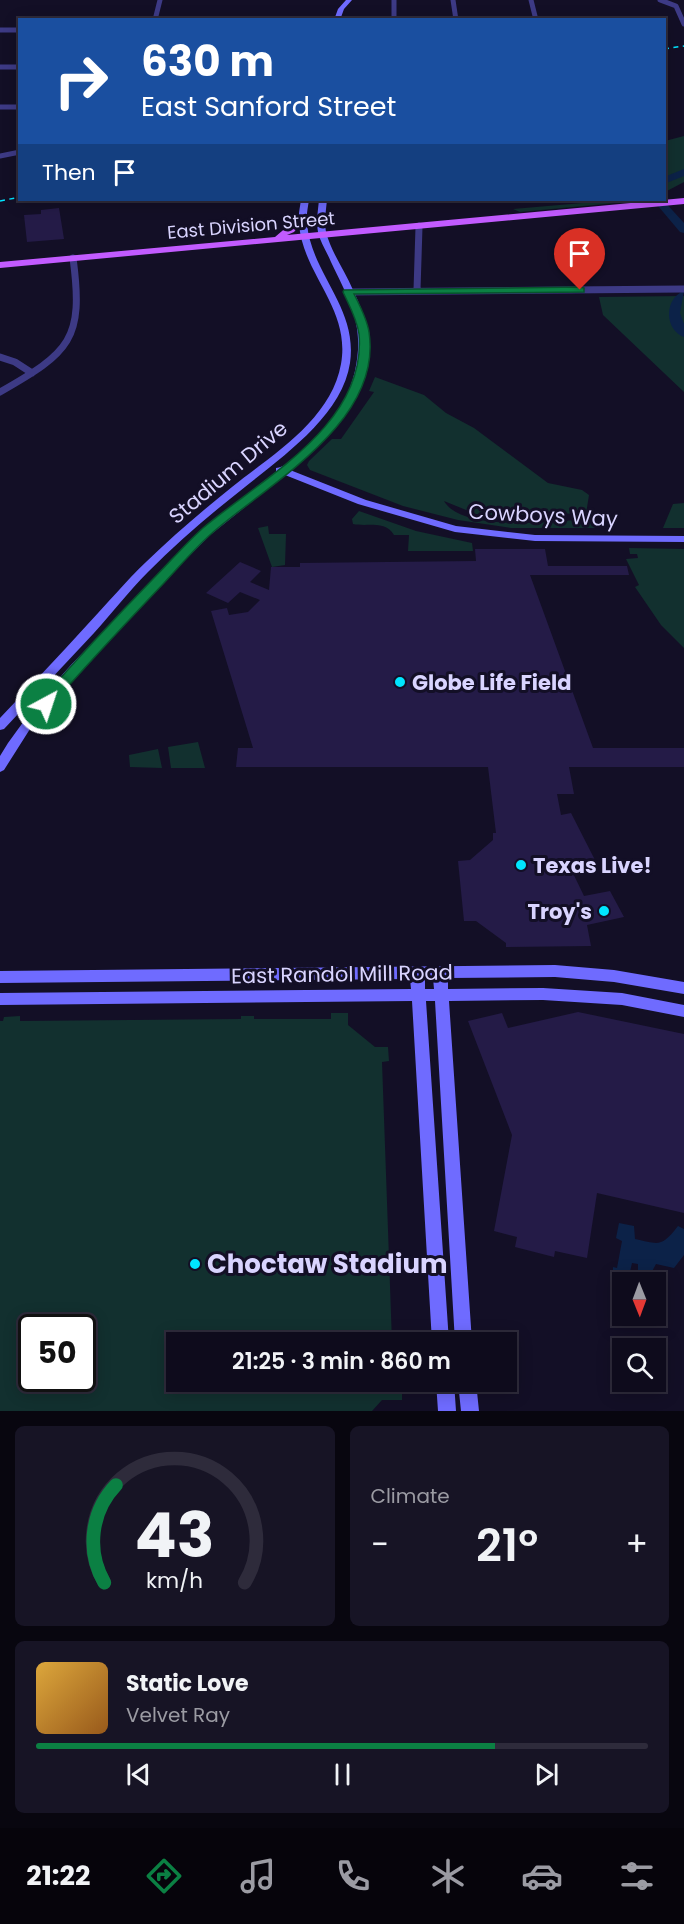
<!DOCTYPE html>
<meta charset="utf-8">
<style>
body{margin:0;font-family:Poppins,sans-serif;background:#171425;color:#f1f3f6;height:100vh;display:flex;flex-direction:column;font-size:22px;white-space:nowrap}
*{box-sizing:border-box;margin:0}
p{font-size:20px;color:#9b9ba3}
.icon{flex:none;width:33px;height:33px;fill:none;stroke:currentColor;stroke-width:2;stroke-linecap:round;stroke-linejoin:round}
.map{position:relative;height:1411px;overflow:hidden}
.side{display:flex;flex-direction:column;gap:15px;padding:15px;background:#08060f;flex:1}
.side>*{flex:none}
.top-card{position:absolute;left:18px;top:18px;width:648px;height:183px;border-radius:0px;box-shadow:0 3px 15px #0003,0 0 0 2px #2e2b3b;background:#1a4fa0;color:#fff;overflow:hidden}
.needle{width:39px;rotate:179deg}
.tools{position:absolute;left:612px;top:1272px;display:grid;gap:12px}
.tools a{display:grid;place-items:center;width:54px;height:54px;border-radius:0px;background:#0e0b1c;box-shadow:0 3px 15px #0003,0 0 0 2px #2e2b3b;font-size:30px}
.speed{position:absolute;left:18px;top:1314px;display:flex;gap:12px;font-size:30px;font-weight:700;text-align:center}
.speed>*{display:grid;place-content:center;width:78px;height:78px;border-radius:50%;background:#0e0b1c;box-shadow:0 3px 15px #0003,0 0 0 2px #2e2b3b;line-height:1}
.speed .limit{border:3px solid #111;border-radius:9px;background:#fff;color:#111}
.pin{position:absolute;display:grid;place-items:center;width:51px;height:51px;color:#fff;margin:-62px -26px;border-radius:50% 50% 50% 0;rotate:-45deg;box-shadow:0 0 6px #0007}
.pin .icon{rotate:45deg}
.me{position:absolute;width:66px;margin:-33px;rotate:40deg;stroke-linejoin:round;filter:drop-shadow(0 0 4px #0008)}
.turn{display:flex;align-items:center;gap:21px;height:126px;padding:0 24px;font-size:27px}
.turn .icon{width:78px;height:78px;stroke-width:2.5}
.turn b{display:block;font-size:42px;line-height:51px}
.then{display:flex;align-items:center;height:57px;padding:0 24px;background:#0003;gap:12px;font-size:22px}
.big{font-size:45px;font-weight:600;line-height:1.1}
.side .widget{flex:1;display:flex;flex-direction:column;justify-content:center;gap:9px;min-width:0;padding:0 21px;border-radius:9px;background:#171425}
.side .dial{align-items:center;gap:0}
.dial svg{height:156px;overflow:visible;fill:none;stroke:#2e2b3b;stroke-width:7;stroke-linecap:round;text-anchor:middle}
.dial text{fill:#f1f3f6;stroke:none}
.song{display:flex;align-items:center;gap:18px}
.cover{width:72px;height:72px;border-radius:9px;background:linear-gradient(135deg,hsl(40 70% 55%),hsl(30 70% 35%))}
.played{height:6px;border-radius:3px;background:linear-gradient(90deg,#0b8043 75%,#2e2b3b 75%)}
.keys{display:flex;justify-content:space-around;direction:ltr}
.heat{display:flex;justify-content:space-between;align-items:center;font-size:33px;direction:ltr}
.side .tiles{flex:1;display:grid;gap:15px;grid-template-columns:1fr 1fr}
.widget:last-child{grid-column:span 2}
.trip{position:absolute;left:166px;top:1332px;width:351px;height:60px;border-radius:0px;background:#0e0b1c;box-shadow:0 3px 15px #0003,0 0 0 2px #2e2b3b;font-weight:600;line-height:60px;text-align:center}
.tab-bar{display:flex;height:96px;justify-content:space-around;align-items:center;background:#06040b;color:#9b9ba3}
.tab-bar .icon{width:42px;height:42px}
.tab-bar .current{color:#0b8043}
.tab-bar b{font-size:27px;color:#f1f3f6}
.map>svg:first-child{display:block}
.green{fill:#12302f;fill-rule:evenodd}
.water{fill:#0c2248}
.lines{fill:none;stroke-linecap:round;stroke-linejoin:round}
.river{fill:#0c2248;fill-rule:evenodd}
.building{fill:#241b47}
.street-far1{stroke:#3d3a85;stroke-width:5}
.street{stroke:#3d3a85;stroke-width:7}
.secondary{fill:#6f6bff;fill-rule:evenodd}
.primary{fill:#c25bff;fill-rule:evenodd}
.rail{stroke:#00e5ff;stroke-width:1.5;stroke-dasharray:5 4.5;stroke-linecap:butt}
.route{fill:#0b8043;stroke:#07532c;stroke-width:1.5}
.poi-dot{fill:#00e5ff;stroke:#130f26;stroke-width:2}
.labels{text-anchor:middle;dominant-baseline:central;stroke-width:6;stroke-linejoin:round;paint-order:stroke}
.far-street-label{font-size:18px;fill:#d9d4ff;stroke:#130f26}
.street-label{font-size:21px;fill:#d9d4ff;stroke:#130f26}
.poi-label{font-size:21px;font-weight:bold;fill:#d9d4ff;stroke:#130f26;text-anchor:start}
.near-poi-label{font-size:26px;font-weight:bold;fill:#d9d4ff;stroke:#130f26;text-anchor:start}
</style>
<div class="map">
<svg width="684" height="1411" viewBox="0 0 684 1411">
<rect width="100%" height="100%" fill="#130f26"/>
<path class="green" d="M684,136v46l-19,10v-51z
M593,200h54l-127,12 -7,-3 81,-7z
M684,296v96l-81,-77 -4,-18z
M375,377l49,18 22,18 28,15 74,55 34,7 7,5 -3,19 -44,-1 -40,4 -26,-3 -32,-13c18,32 114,20 147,18l1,5 5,-2 1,6h-87l-53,-8 -55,-14 -93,-36 -3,-5 2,-4 23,-22h9l33,-47 -5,-1z
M684,503v25h-21l10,-24z
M359,511l57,20 56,12 1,8h-65l1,-16h-15c-9,-15 -27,-8 -41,-11l-1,-5z
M268,526l1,8h17l-1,31 -13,2 -14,-39z
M629,548l55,1v99l-23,-23 -26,-38 4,-2 -13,-26 12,-1 -1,-4h-7z
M198,742l7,26h-34l-3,-21z
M158,749l4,19 -32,-1 -1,-12z
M331,1013h17v12l27,22h13l1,14 -7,1 10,280h-215v40h225v18h-20l-10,11h-372v-390h3l1,-4 16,-1v5l221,-2v-3h13v3h77zM32,1328h50v50h-50z"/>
<path class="water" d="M619,1223l15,3 1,13c24,5 26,9 43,-13l6,3v26l-10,13 -18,-4 -7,13 -11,-1v-12l-6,-1 -3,13 -16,-5v-4l4,1 5,-27 -6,-3z"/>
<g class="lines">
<path class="river" d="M684,169v7l-20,8v-7z
M653,200h10l21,23v10l-4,-1z
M684,291l-4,22 4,11v13c-20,-7 -20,-39 0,-46z"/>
</g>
<path class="building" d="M59,208l5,31 -37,3 -3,-27 17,-1v-4z
M475,549h70l3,17h79l2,9h-99l63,173h91v19h-115l5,27h-17l4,21 10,-2 25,49 -26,5 14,29 26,-5 14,26 -37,8 4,21 -85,1v-4l-30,-22h-12l-6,-60 12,-1 23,-20v-7h3l-8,-66h-252l2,-19h15l-42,-137 16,-3 2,7 19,-3 12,-12 -20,-8 -12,11 -22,-10 34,-31 21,9 -11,11 19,8 2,-23h29v-4l176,-2z
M578,1012l106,22v179l-87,-20 -10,65 -32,-7 -1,6 -39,-10 2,-10 -23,-6 18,-96 -44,-114 34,-8 6,15z"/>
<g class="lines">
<path class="street-far1" d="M394,0v20
M453,0l3,20
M531,0l5,20
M660,0l16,6 8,18
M155,20l5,-20
M0,30h20
M0,67h20
M0,107h20
M0,156l20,-4
M419,228v-3"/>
<path class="street" d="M417,290l2,-63
M348,292l336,-3
M0,357l15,5 17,11
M0,392c70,-40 84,-52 73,-134"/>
<path class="secondary" d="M346,0h6l-8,9 -4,11h-6l4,-11z
M301,200h8c-1,7 -3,15 -2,23 4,51 51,84 43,140 -8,54 -71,96 -110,128 -32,25 -63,52 -92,81 -19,19 -36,41 -54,61 -30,32 -60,64 -90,96l-4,1v-12c29,-31 58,-61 87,-93 20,-21 38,-43 59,-63 27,-26 56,-51 86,-75 40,-32 99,-67 109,-123 10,-56 -39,-90 -42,-141 -1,-8 1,-16 2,-23z
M319,200h8c-1,10 -3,22 -1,32 5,20 19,39 27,58 7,15 14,31 15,48 5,55 -39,100 -78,132l76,30 90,26 79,9 149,1v6l-149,-1 -80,-9 -97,-28 -73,-29 -75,60 -40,40 -108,115 -32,39 -26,41 -4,2v-16l8,-13 29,-40 34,-38 121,-125 33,-29 51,-39v-4c16,-2 32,-23 43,-34 17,-17 31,-40 36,-63 10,-46 -5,-69 -24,-109 -4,-10 -11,-20 -13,-30 -2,-10 0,-22 1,-32z
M555,965l59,5 70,12v12l-70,-12 -59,-5 -107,1v11l95,-1 79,5 62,12v12l-62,-12 -79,-5 -94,1 23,341h-17l-20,-341h-9l23,341h-17l-20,-341 -412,4v-12l411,-4 -1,-10 -410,4v-12zM425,978h8l1,11h-9z
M436,1382h18l2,29h-18z
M458,1382h18l3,29h-18z"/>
<path class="primary" d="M684,198v6l-684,64v-6l275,-25 27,-23 4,3 -12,15 -7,3z"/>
<path class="rail" d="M664,49l20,-3
M0,201l20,-4"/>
</g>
<path class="route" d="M580,287l4,1v4l-230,2c6,12 13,25 15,38 14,91 -103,153 -158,202 -17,15 -32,33 -47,49 -39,41 -77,81 -114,124h-9l-2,-3 2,-4c36,-41 73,-81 111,-120 17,-17 33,-36 51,-52 59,-50 164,-103 156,-194 -2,-15 -10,-29 -16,-42l1,-2z"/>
<g class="poi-dot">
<circle cx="400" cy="682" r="6"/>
<circle cx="521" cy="865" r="6"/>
<circle cx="604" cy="911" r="6"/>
<circle cx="195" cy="1264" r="6"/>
</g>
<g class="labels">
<g class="far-street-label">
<text transform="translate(251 225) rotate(-5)">East Division Street</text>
</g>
<g class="street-label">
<text transform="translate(228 472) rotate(-40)">Stadium Drive</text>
<text transform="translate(543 515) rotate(3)">Cowboys Way</text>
<text transform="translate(342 974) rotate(-1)">East Randol Mill Road</text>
</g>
<g class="poi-label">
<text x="412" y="682">Globe Life Field</text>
<text x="533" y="865">Texas Live!</text>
<text x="592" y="911" text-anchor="end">Troy's</text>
</g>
<g class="near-poi-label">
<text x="207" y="1264">Choctaw Stadium</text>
</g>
</g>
</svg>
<div class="tools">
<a><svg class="needle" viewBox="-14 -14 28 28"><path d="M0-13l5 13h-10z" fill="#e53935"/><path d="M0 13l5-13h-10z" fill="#9b9ba3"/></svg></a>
<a><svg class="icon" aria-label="search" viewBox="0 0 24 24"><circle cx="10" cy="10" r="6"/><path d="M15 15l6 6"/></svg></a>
</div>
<div class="speed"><div class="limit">50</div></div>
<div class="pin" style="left:580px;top:290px;background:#d93025"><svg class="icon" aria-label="arrive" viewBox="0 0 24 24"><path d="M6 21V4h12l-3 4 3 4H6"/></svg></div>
<svg class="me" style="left:46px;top:704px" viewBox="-20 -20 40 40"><circle r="17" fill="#0b8043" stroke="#fff" stroke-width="3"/><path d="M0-11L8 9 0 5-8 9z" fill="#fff"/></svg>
<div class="trip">21:25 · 3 min · 860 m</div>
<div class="top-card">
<div class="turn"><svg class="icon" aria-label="right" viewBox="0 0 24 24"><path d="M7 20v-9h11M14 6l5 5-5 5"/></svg><div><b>630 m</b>East Sanford Street</div></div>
<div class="then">Then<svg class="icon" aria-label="arrive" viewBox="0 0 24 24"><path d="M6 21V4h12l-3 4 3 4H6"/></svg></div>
</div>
</div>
<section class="side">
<div class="tiles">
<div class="widget dial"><svg viewBox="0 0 100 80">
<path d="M14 69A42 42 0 1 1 86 69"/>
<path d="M14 69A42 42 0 0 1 20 19" stroke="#0b8043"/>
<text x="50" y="56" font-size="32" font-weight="700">43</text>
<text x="50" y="72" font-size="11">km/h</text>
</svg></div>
<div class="widget"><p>Climate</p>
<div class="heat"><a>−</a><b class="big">21°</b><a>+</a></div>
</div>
<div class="widget">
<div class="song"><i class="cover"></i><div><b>Static Love</b><p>Velvet Ray</p></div></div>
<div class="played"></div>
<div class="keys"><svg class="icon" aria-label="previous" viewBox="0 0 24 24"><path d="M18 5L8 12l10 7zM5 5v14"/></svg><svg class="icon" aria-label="pause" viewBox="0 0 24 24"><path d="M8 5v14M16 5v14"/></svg><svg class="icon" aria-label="next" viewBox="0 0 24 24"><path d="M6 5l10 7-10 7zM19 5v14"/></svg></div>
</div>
</div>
</section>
<nav class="tab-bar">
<b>21:22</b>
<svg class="icon current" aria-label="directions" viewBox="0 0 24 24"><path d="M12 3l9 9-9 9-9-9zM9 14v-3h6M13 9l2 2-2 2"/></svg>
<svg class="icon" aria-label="music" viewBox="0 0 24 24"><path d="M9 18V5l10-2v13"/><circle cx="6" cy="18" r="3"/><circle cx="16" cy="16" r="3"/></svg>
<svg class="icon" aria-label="phone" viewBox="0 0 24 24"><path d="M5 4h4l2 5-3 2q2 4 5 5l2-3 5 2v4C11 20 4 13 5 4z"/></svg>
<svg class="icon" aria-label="climate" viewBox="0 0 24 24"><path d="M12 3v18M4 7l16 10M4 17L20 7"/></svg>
<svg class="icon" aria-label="car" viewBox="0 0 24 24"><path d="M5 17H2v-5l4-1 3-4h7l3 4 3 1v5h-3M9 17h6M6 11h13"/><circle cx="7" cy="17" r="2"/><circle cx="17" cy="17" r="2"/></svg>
<svg class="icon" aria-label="filters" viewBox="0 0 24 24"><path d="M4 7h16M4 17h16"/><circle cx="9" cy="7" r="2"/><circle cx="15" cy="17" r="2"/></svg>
</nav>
